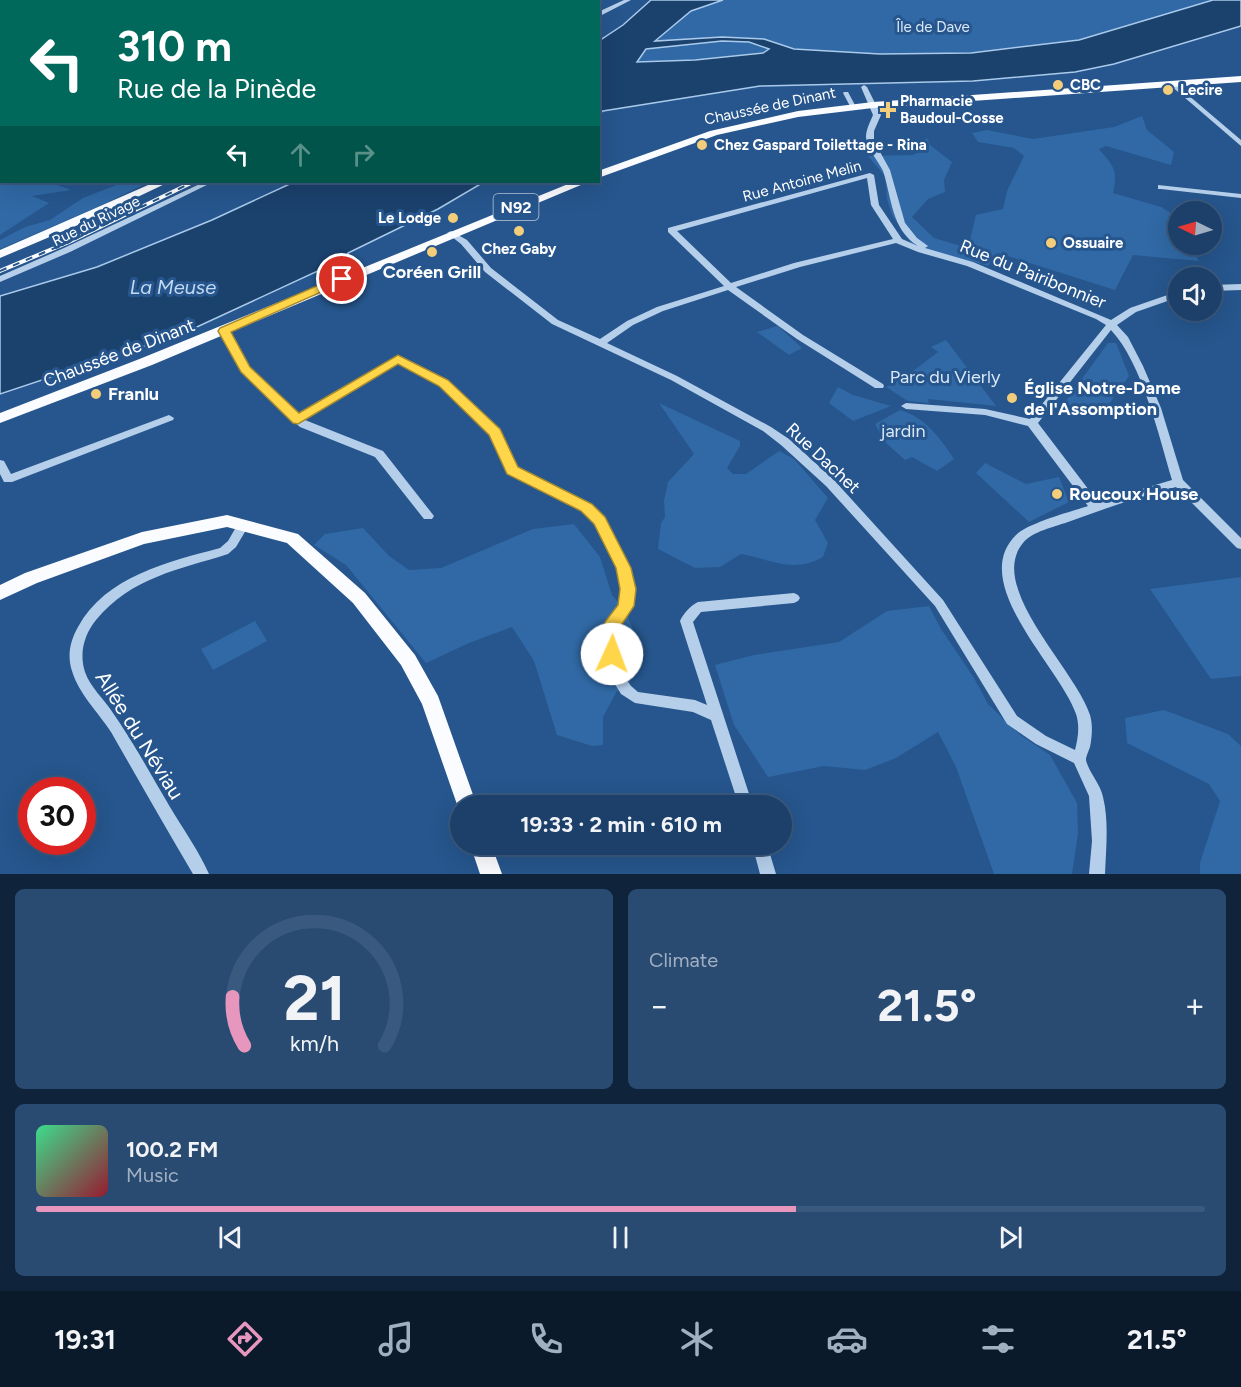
<!DOCTYPE html>
<meta charset="utf-8">
<style>
body{margin:0;font-family:Figtree,sans-serif;background:#294b72;color:#f1f3f6;height:100vh;display:flex;flex-direction:column;font-size:22px;white-space:nowrap}
*{box-sizing:border-box;margin:0}
p{font-size:20px;color:#a0afc1}
.icon{flex:none;width:33px;height:33px;fill:none;stroke:currentColor;stroke-width:2;stroke-linecap:round;stroke-linejoin:round}
.map{position:relative;height:874px;overflow:hidden}
.side{display:flex;flex-direction:column;gap:15px;padding:15px;background:#0f233a;flex:1}
.side>*{flex:none}
.top-card{position:absolute;left:0px;top:0px;width:600px;height:183px;box-shadow:0 6px 24px #0002,0 0 0 2px #3a597e;background:#00695c;color:#fff;overflow:hidden}
.needle{width:39px;rotate:275deg}
.controls{position:absolute;left:1168px;top:201px;display:grid;gap:12px}
.controls a{display:grid;place-items:center;width:54px;height:54px;border-radius:50%;background:#1c406a;box-shadow:0 6px 24px #0002,0 0 0 2px #3a597e;font-size:30px}
.speed{position:absolute;left:18px;top:777px;display:flex;gap:12px;font-size:30px;font-weight:700;text-align:center}
.speed>*{display:grid;place-content:center;width:78px;height:78px;border-radius:50%;background:#1c406a;box-shadow:0 6px 24px #0002,0 0 0 2px #3a597e;line-height:1}
.speed .limit{border:9px solid #d22;background:#fff;color:#111}
.pin{position:absolute;display:grid;place-items:center;width:51px;height:51px;color:#fff;margin:-26px;border:3px solid #fff;border-radius:50%;box-shadow:0 2px 6px #0007}
.me{position:absolute;width:66px;margin:-33px;rotate:2deg;stroke-linejoin:round;filter:drop-shadow(0 0 4px #0008)}
.turn{display:flex;align-items:center;gap:21px;height:126px;padding:0 18px;font-size:27px}
.turn .icon{width:78px;height:78px;stroke-width:2.5}
.turn b{display:block;font-size:42px;line-height:51px}
.lanes{display:flex;align-items:center;height:57px;padding:0 18px;background:#0003;justify-content:center;gap:30px;direction:ltr}
.lanes .off{opacity:.35}
.big{font-size:45px;font-weight:700;line-height:1.1}
.side .card{flex:1;display:flex;flex-direction:column;justify-content:center;gap:9px;min-width:0;padding:0 21px;border-radius:9px;background:#294b72}
.side .dial{align-items:center;gap:0}
.dial svg{height:156px;overflow:visible;fill:none;stroke:#3a597e;stroke-width:7;stroke-linecap:round;text-anchor:middle}
.dial text{fill:#f1f3f6;stroke:none}
.song{display:flex;align-items:center;gap:18px}
.cover{width:72px;height:72px;border-radius:9px;background:linear-gradient(135deg,hsl(150 70% 55%),hsl(350 70% 35%))}
.played{height:6px;border-radius:3px;background:linear-gradient(90deg,#e797bd 65%,#3a597e 65%)}
.keys{display:flex;justify-content:space-around;direction:ltr}
.heat{display:flex;justify-content:space-between;align-items:center;font-size:33px;direction:ltr}
.side .tiles{flex:1;display:grid;gap:15px;grid-template-columns:1fr 1fr}
.card:last-child{grid-column:span 2}
.trip{position:absolute;left:450px;top:795px;width:342px;height:60px;border-radius:30px;background:#1c406a;box-shadow:0 6px 24px #0002,0 0 0 2px #3a597e;font-weight:700;line-height:60px;text-align:center}
.tabs{display:flex;height:96px;justify-content:space-around;align-items:center;background:#0b1a2a;color:#a0afc1}
.tabs .icon{width:42px;height:42px}
.tabs .on{color:#e797bd}
.tabs b{font-size:27px;color:#f1f3f6}
.map>svg:first-child{display:block}
.green{fill:#3069a5}
.water{fill:#1b416d;stroke:#aacaeb;stroke-width:1.5;fill-rule:evenodd}
.lines{fill:none;stroke-linecap:round;stroke-linejoin:round}
.minor{fill:#b5cfeb;fill-rule:evenodd}
.major{fill:#fafcff;fill-rule:evenodd}
.rail-far1-casing{stroke:#fff;stroke-width:3}
.rail-casing{stroke:#fff;stroke-width:4}
.rail-far1{stroke:#26568d;stroke-width:1.5;stroke-dasharray:5;stroke-linecap:butt}
.rail{stroke:#26568d;stroke-width:2;stroke-dasharray:7;stroke-linecap:butt}
.route{fill:#ffd54a;stroke:#a68a30;stroke-width:1.5}
.poi-dot{fill:#f4cd7a;stroke:#26568d;stroke-width:2}
.labels{text-anchor:middle;dominant-baseline:central;stroke-width:6;stroke-linejoin:round;paint-order:stroke}
.far-park-label{font-size:15px;fill:#dae9f8;stroke:#26568d}
.far-poi-label{font-size:15px;font-weight:bold;fill:#fff;stroke:#26568d;text-anchor:start}
.far-street-label{font-size:15px;fill:#fff;stroke:#26568d}
.shield{fill:#26568d;stroke:#beccdd;stroke-width:1.5}
.shield-label{font-size:16px;font-weight:bold;fill:#fff}
.poi-label{font-size:18px;font-weight:bold;fill:#fff;stroke:#26568d;text-anchor:start}
.street-label{font-size:18px;fill:#fff;stroke:#26568d}
.park-label{font-size:18px;fill:#dae9f8;stroke:#26568d}
.water-label{font-size:20px;font-style:italic;fill:#c1d9f2;stroke:#26568d}
.near-street-label{font-size:21px;fill:#fff;stroke:#26568d}
</style>
<div class="map">
<svg width="1241" height="874" viewBox="0 0 1241 874">
<rect width="100%" height="100%" fill="#26568d"/>
<path class="green" d="M120,0h417l-420,1z
M723,0h490l-134,40 -108,13 -91,1 -86,-5 -30,-10 -42,-2 -69,4 38,-30z
M722,41l27,1 20,7 -6,3 -68,8 -58,3 9,-14z
M1142,116l5,14 27,22 -3,13 -65,-19 -7,3c15,18 19,20 14,44l48,14 16,10 2,27 9,1 11,16 -66,-6 -18,35 -117,-37 -10,13 -75,-20 -21,-31 -5,-16 -2,-23 -17,-20 45,-1 4,-2v-9l10,-6 3,7 22,17 -8,18 1,12 -17,7 -16,18 22,21 34,10 8,-33 27,-6 4,-18 17,-35 -10,-8 -36,-6 -6,-9 15,-3 46,9 81,-12z
M0,168l2,14h80l-27,2 16,6 -39,6 17,7 -49,32z
M124,182h25l-45,22 -104,45v-9l25,-13 25,-7 33,-22z
M778,326l24,22 -13,7 -32,-23z
M946,340l50,66 -68,-7 1,4 -21,-2 -22,-14 19,-10 33,-25 -7,-5z
M1108,343h8l13,33 -22,31 -52,9z
M838,387l15,8 38,11 -38,15 -24,-18z
M659,403l81,38v5l-13,22 6,6h13l33,-23 15,8 34,39 -13,22 13,23 -5,14c-30,17 -52,2 -82,-3l-21,13 -25,1 -37,-19 3,-26 4,-6 -1,-16 4,-19 26,-28z
M900,410c25,7 40,28 54,49l-17,12 -25,-14 -7,3 -20,-18 -10,-18z
M985,463l41,21 33,-7 10,25 -40,20 -53,-49z
M574,524l26,33 12,38 13,15 9,22 2,36 -7,17 -12,6 -14,26v28l-11,1 -35,-11 -23,-74 -22,-34 -43,16 -43,20 -80,-98 -32,-20 11,-11 38,-6 26,28 20,14 32,-2 92,-39z
M1241,577v99l-30,3 -61,-90z
M929,606l12,23 33,49 14,26 31,30 31,21 27,48 1,30 -6,41h-78l-38,-107 -18,-35 -42,26 -31,12 -41,-4 -56,11 -34,-52 -19,-60 39,-10 85,-13 48,-31z
M255,621l12,20 -54,29 -12,-21z
M1164,710l64,24 13,12v128h-41v-11l20,-62 -11,-17 -82,-41 -2,-25z"/>
<path class="water" d="M651,0h72l-32,11 -36,30 67,-4 42,2 30,10 86,5 91,-1 108,-13 134,-40h28v26l-127,38 -39,8 -102,9 -213,5 -157,25 -4,3v-73l24,-16zM722,41l27,1 20,7 -6,4 -68,7 -58,2 9,-13z
M294,182h190l-46,27 -90,44v4l-162,75 -186,62v-98l97,-29 115,-47z"/>
<g class="lines">
<path class="minor" d="M32,0h7l-9,2z
M85,0h7l-9,2z
M95,0h7l-9,2z
M109,0h7l-9,2z
M624,0h7l-33,17v-5z
M2,12v4l-2,1v-4z
M2,44v5h-2v-4z
M1170,83h4l67,57v6l-71,-61z
M864,85l3,2 14,28 -7,16v10l16,29 15,53 12,15 11,8 -3,2 48,14 138,58 19,-12 49,-17v6l-43,15 -19,13 11,12 15,29 18,42 22,72 58,58v11l-4,-1 -61,-61c-37,10 -73,22 -108,35 -14,5 -35,9 -45,21 -37,44 53,127 67,172 3,10 2,22 0,32 -1,3 -4,9 -4,13 2,11 15,25 17,37 6,24 3,52 2,77h-16l3,-33 -3,-45 -15,-33 -38,-19 -29,-20 -72,-118 -109,-120 -45,-41 -18,-14 -92,-51 -119,-56 -67,-52 -24,-28 -14,-11 4,-2 16,9 24,28 67,52 42,19 27,-18 30,-14 67,-21 -56,-54v-4l202,-55 4,2 5,30 23,34 16,7c-27,-17 -26,-48 -35,-75 -5,-11 -16,-21 -17,-34 0,-7 4,-15 7,-22l-12,-28zM867,178l4,27 22,34 -99,24 -63,20 -54,-52zM896,243l22,9 49,14 129,53 10,6 -76,94 -45,-10 -79,-6 -5,3 5,3 79,6 43,11 60,80c-18,6 -60,17 -72,29 -49,48 44,132 60,179 4,12 2,24 -1,36l-29,-14 -29,-20 -74,-116 -109,-120 -45,-41 -18,-12 -94,-51 -70,-33 26,-18 30,-14 65,-21 69,49 78,49h8l1,-2 -1,-2 -80,-49 -67,-48 64,-20zM1111,330c31,33 48,106 61,150l-74,22 -60,-79z
M844,92h4l8,15 -1,1h-4l-8,-15z
M0,96h2v4h-2z
M0,120h2v5h-2z
M0,152h2l-1,5h-1z
M204,182h9l-143,70 -70,30v-6l64,-28z
M1158,185l83,9v4l-80,-9h-3z
M1241,284v6l-29,1v-6z
M224,328l5,3 20,36 50,48 96,-58h6l46,24 52,49 17,39 74,35 14,14 26,50 4,21 -2,18 -13,17 -2,13 1,17 8,25 5,7 7,6 57,8 12,5 -27,-84c3,-7 11,-16 18,-19l96,-9 4,2 2,3 -2,3 -4,2 -93,9 -8,10 60,184h-14l-28,-86 -18,-8 -58,-9 -14,-9 -8,-13 -7,-27 -1,-17 2,-15 13,-17 2,-16 -4,-21 -22,-44 -14,-14 -74,-36 -17,-39 -52,-50 -41,-22 -93,57 78,31 51,65 -2,3h-8l-49,-62 -75,-30 -24,-21 -34,-35 -23,-40z
M169,415l5,3 -1,2 -161,62h-8l-4,-8v-14l4,1 7,13z
M243,521l4,1 2,3 -13,22 -8,7c-50,16 -96,23 -132,66 -12,15 -17,33 -11,52 5,15 19,27 28,41 21,30 38,62 57,94 13,22 29,44 39,67h-16c-28,-47 -55,-95 -82,-142 -13,-20 -32,-38 -39,-61 -5,-15 -2,-30 6,-44 28,-51 90,-65 142,-79l8,-7 11,-19z
M752,844h15l9,30h-16z"/>
<path class="major" d="M546,0h10l-12,2z
M1241,76v6l-368,26 -75,9 -81,18 -119,43v-7l112,-40 88,-20 75,-9z
M155,182h14l-84,40 -85,36v-8z
M573,182h15l-436,183 -152,58v-10l142,-55z
M227,515l71,19 67,59 50,62 23,41 39,110h-17v7l-38,-109 -21,-39 -48,-62 -66,-60 -60,-16 -83,17 -107,39 -37,17v-15l25,-12 117,-41z
M470,844h21l11,30h-22z"/>
<g class="rail-far1-casing">
<path id="rail-far1" d="M572,2l4,-2"/>
</g>
<g class="rail-casing">
<path id="rail" d="M0,271l69,-29 124,-60"/>
</g>
<use href="#rail-far1" class="rail-far1"/>
<use href="#rail" class="rail"/>
</g>
<path class="route" d="M342,275l4,1v5l-115,51 19,35 49,46 99,-58 50,25 52,49 18,38 74,37 13,13 26,51 5,21 -2,17 -12,18 -2,30 -2,5 -6,2 -6,-2 -2,-5 1,-32 13,-17 2,-16 -4,-21 -22,-44 -13,-13 -74,-37 -18,-39 -50,-49 -41,-22 -100,60 -5,-1 -52,-51 -23,-41 2,-3z"/>
<g class="poi-dot">
<circle cx="1058" cy="85" r="6"/>
<circle cx="1168" cy="90" r="6"/>
<path d="M885 101h6v6h6v6h-6v6h-6v-6h-6v-6h6z"/>
<circle cx="702" cy="145" r="6"/>
<circle cx="453" cy="218" r="6"/>
<circle cx="519" cy="231" r="6"/>
<circle cx="1051" cy="243" r="6"/>
<circle cx="432" cy="252" r="6"/>
<circle cx="96" cy="394" r="6"/>
<circle cx="1012" cy="398" r="6"/>
<circle cx="1057" cy="494" r="6"/>
</g>
<g class="labels">
<g class="far-park-label">
<text x="933" y="27">Île de Dave</text>
</g>
<g class="far-poi-label">
<text x="1070" y="85">CBC</text>
<text x="1180" y="90">Lecire</text>
<text x="900" y="101">Pharmacie<tspan x="900" dy="17">Baudoul-Cosse</tspan></text>
<text x="714" y="145">Chez Gaspard Toilettage - Rina</text>
<text x="441" y="218" text-anchor="end">Le Lodge</text>
<text x="1063" y="243">Ossuaire</text>
<text x="519" y="249" text-anchor="middle">Chez Gaby</text>
</g>
<g class="far-street-label">
<text transform="translate(770 106) rotate(-12)">Chaussée de Dinant</text>
<text transform="translate(802 181) rotate(-15)">Rue Antoine Melin</text>
<text transform="translate(96 221) rotate(-26)">Rue du Rivage</text>
</g>
<rect class="shield" x="493.5" y="194" width="45" height="26" rx="4.5"/>
<g class="shield-label">
<text x="516" y="207">N92</text>
</g>
<g class="poi-label">
<text x="432" y="272" text-anchor="middle">Coréen Grill</text>
<text x="1024" y="388">Église Notre-Dame<tspan x="1024" dy="21">de l'Assomption</tspan></text>
<text x="108" y="394">Franlu</text>
<text x="1069" y="494">Roucoux House</text>
</g>
<g class="street-label">
<text transform="translate(1033 274) rotate(22)">Rue du Pairibonnier</text>
<text transform="translate(119 353) rotate(-21)">Chaussée de Dinant</text>
<text transform="translate(823 458) rotate(43)">Rue Dachet</text>
</g>
<g class="park-label">
<text x="945" y="377">Parc du Vierly</text>
<text x="903" y="431">jardin</text>
</g>
<g class="water-label">
<text x="173" y="287">La Meuse</text>
</g>
<g class="near-street-label">
<text transform="translate(140 735) rotate(58)">Allée du Néviau</text>
</g>
</g>
</svg>
<div class="controls">
<a><svg class="needle" viewBox="-14 -14 28 28"><path d="M0-13l5 13h-10z" fill="#e53935"/><path d="M0 13l5-13h-10z" fill="#a0afc1"/></svg></a>
<a><svg class="icon" aria-label="sound" viewBox="0 0 24 24"><path d="M4 9h4l5-4v14l-5-4H4zM17 9q2 3 0 6"/></svg></a>
</div>
<div class="speed"><div class="limit">30</div></div>
<div class="pin" style="left:342px;top:279px;background:#d93025"><svg class="icon" aria-label="arrive" viewBox="0 0 24 24"><path d="M6 21V4h12l-3 4 3 4H6"/></svg></div>
<svg class="me" style="left:612px;top:654px" viewBox="-20 -20 40 40"><circle r="19" fill="#fff"/><path d="M0-13L10 11 0 6-10 11z" fill="#ffd54a"/></svg>
<div class="trip">19:33 · 2 min · 610 m</div>
<div class="top-card">
<div class="turn"><svg class="icon" aria-label="left" viewBox="0 0 24 24"><path d="M17 20v-9H6M10 6l-5 5 5 5"/></svg><div><b>310 m</b>Rue de la Pinède</div></div>
<div class="lanes"><svg class="icon" aria-label="left" viewBox="0 0 24 24"><path d="M17 20v-9H6M10 6l-5 5 5 5"/></svg><svg class="icon off" aria-label="ahead" viewBox="0 0 24 24"><path d="M12 20V5M6 11l6-6 6 6"/></svg><svg class="icon off" aria-label="right" viewBox="0 0 24 24"><path d="M7 20v-9h11M14 6l5 5-5 5"/></svg></div>
</div>
</div>
<section class="side">
<div class="tiles">
<div class="card dial"><svg viewBox="0 0 100 80">
<path d="M14 69A42 42 0 1 1 86 69"/>
<path d="M14 69A42 42 0 0 1 8 44" stroke="#e797bd"/>
<text x="50" y="56" font-size="32" font-weight="700">21</text>
<text x="50" y="72" font-size="11">km/h</text>
</svg></div>
<div class="card"><p>Climate</p>
<div class="heat"><a>−</a><b class="big">21.5°</b><a>+</a></div>
</div>
<div class="card">
<div class="song"><i class="cover"></i><div><b>100.2 FM</b><p>Music</p></div></div>
<div class="played"></div>
<div class="keys"><svg class="icon" aria-label="previous" viewBox="0 0 24 24"><path d="M18 5L8 12l10 7zM5 5v14"/></svg><svg class="icon" aria-label="pause" viewBox="0 0 24 24"><path d="M8 5v14M16 5v14"/></svg><svg class="icon" aria-label="next" viewBox="0 0 24 24"><path d="M6 5l10 7-10 7zM19 5v14"/></svg></div>
</div>
</div>
</section>
<nav class="tabs">
<b>19:31</b>
<svg class="icon on" aria-label="directions" viewBox="0 0 24 24"><path d="M12 3l9 9-9 9-9-9zM9 14v-3h6M13 9l2 2-2 2"/></svg>
<svg class="icon" aria-label="music" viewBox="0 0 24 24"><path d="M9 18V5l10-2v13"/><circle cx="6" cy="18" r="3"/><circle cx="16" cy="16" r="3"/></svg>
<svg class="icon" aria-label="phone" viewBox="0 0 24 24"><path d="M5 4h4l2 5-3 2q2 4 5 5l2-3 5 2v4C11 20 4 13 5 4z"/></svg>
<svg class="icon" aria-label="climate" viewBox="0 0 24 24"><path d="M12 3v18M4 7l16 10M4 17L20 7"/></svg>
<svg class="icon" aria-label="car" viewBox="0 0 24 24"><path d="M5 17H2v-5l4-1 3-4h7l3 4 3 1v5h-3M9 17h6M6 11h13"/><circle cx="7" cy="17" r="2"/><circle cx="17" cy="17" r="2"/></svg>
<svg class="icon" aria-label="filters" viewBox="0 0 24 24"><path d="M4 7h16M4 17h16"/><circle cx="9" cy="7" r="2"/><circle cx="15" cy="17" r="2"/></svg>
<b>21.5°</b>
</nav>
